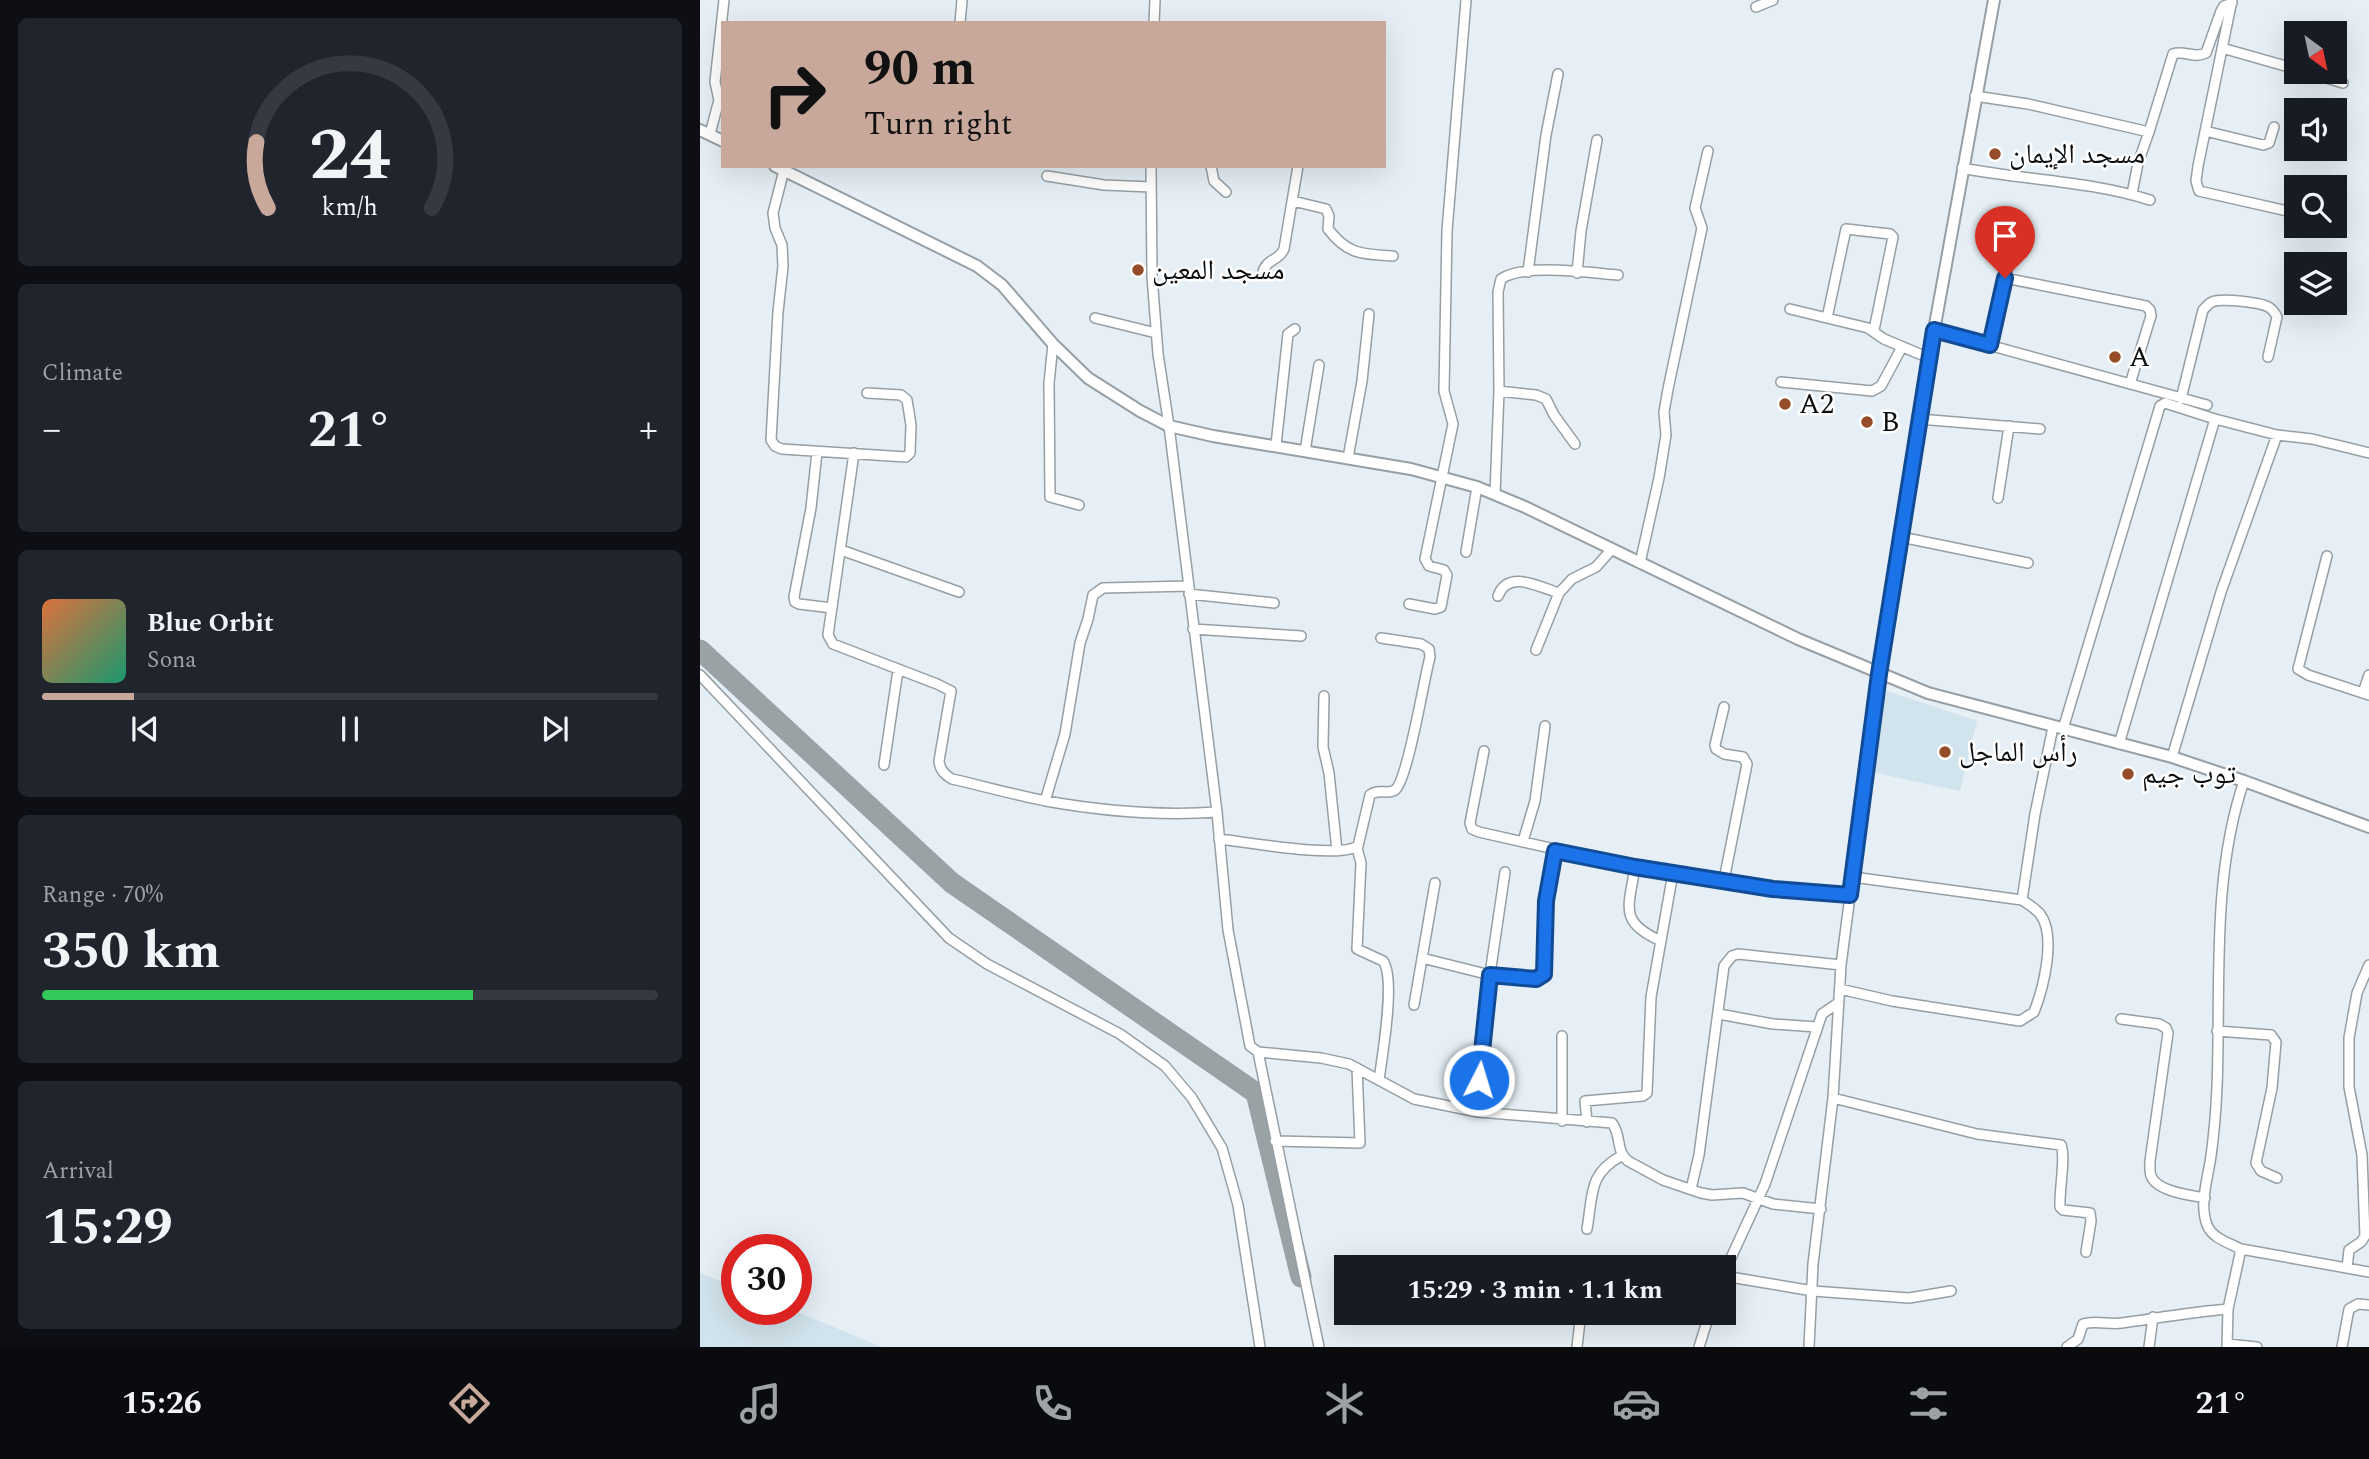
<!DOCTYPE html>
<meta charset="utf-8">
<style>
body{margin:0;font-family:Spectral,"Noto Naskh Arabic",serif;background:#20242c;color:#f1f3f6;height:100vh;display:flex;flex-direction:column;font-size:26px;white-space:nowrap}
*{box-sizing:border-box;margin:0}
p{font-size:23px;color:#9ea1a6}
.icon{flex:none;width:38px;height:38px;fill:none;stroke:currentColor;stroke-width:2;stroke-linecap:round;stroke-linejoin:round}
.map{position:relative;flex:1;overflow:hidden}
.drawer{display:flex;flex-direction:column;gap:18px;padding:18px;background:#0d0f14;width:700px}
.drawer>*{flex:none}
.guide{position:absolute;left:21px;top:21px;width:665px;height:147px;border-radius:0px;box-shadow:0 7px 28px #0002;background:#c7a89a;color:#111;overflow:hidden}
.needle{width:46px;rotate:147deg}
.fabs{position:absolute;left:1584px;top:21px;display:grid;gap:14px}
.fabs a{display:grid;place-items:center;width:63px;height:63px;border-radius:0px;background:#171b24;box-shadow:0 7px 28px #0002;font-size:35px}
.speed{position:absolute;left:21px;top:1234px;display:flex;gap:14px;font-size:35px;font-weight:700;text-align:center}
.speed>*{display:grid;place-content:center;width:91px;height:91px;border-radius:50%;background:#171b24;box-shadow:0 7px 28px #0002;line-height:1}
.speed .limit{border:10px solid #d22;background:#fff;color:#111}
.pin{position:absolute;display:grid;place-items:center;width:60px;height:60px;color:#fff;margin:-72px -30px;border-radius:50% 50% 50% 0;rotate:-45deg;box-shadow:0 0 7px #0007}
.pin .icon{rotate:45deg}
.me{position:absolute;width:77px;margin:-38px;rotate:5deg;stroke-linejoin:round;filter:drop-shadow(0 0 5px #0008)}
.turn{display:flex;align-items:center;gap:24px;height:147px;padding:0 28px;font-size:32px}
.turn .icon{width:91px;height:91px;stroke-width:2.5}
.turn b{display:block;font-size:49px;line-height:60px}
.big{font-size:52px;font-weight:700;line-height:1.1}
.drawer .card{flex:1;display:flex;flex-direction:column;justify-content:center;gap:10px;min-width:0;padding:0 24px;border-radius:10px;background:#20242c}
.drawer .dial{align-items:center;gap:0}
.dial svg{height:182px;overflow:visible;fill:none;stroke:#363941;stroke-width:7;stroke-linecap:round;text-anchor:middle}
.dial text{fill:#f1f3f6;stroke:none}
.song{display:flex;align-items:center;gap:21px}
.cover{width:84px;height:84px;border-radius:10px;background:linear-gradient(135deg,hsl(20 70% 55%),hsl(160 70% 35%))}
.played{height:7px;border-radius:4px;background:linear-gradient(90deg,#c7a89a 15%,#363941 15%)}
.keys{display:flex;justify-content:space-around;direction:ltr}
.heat{display:flex;justify-content:space-between;align-items:center;font-size:38px;direction:ltr}
.charge{height:10px;border-radius:5px;background:linear-gradient(90deg,#34c759 70%,#363941 0)}
.trip{position:absolute;left:634px;top:1255px;width:402px;height:70px;border-radius:0px;background:#171b24;box-shadow:0 7px 28px #0002;font-weight:700;line-height:70px;text-align:center}
.menu{display:flex;height:112px;justify-content:space-around;align-items:center;background:#090b0e;color:#9ea1a6}
.menu .icon{width:49px;height:49px}
.menu .current{color:#c7a89a}
.menu b{font-size:32px;color:#f1f3f6}
main{display:flex;flex:1;min-height:0}
.map>svg:first-child{display:block}
.built{fill:#d1e3ec}
.lines{fill:none;stroke-linecap:round;stroke-linejoin:round}
.taxiway{stroke:#9aa2a6;stroke-width:21}
.minor-casing{stroke:#959fa4;stroke-width:12}
.tertiary-casing{stroke:#959fa4;stroke-width:14}
.minor{stroke:#fff;stroke-width:9}
.tertiary{stroke:#fff;stroke-width:10}
.route-casing{stroke:#114b97;stroke-width:18}
.route{stroke:#1a73e8;stroke-width:12}
.poi-dot{fill:#944c29;stroke:#fff;stroke-width:2.5}
.labels{text-anchor:middle;dominant-baseline:central;stroke-width:5;stroke-linejoin:round;paint-order:stroke}
.poi-label{font-size:28px;fill:#0b0e10;stroke:#fff;text-anchor:start}
</style>
<main>
<section class="drawer">
<div class="card dial"><svg viewBox="0 0 100 80">
<path d="M14 69A42 42 0 1 1 86 69"/>
<path d="M14 69A42 42 0 0 1 9 40" stroke="#c7a89a"/>
<text x="50" y="56" font-size="32" font-weight="700">24</text>
<text x="50" y="72" font-size="11">km/h</text>
</svg></div>
<div class="card"><p>Climate</p>
<div class="heat"><a>−</a><b class="big">21°</b><a>+</a></div>
</div>
<div class="card">
<div class="song"><i class="cover"></i><div><b>Blue Orbit</b><p>Sona</p></div></div>
<div class="played"></div>
<div class="keys"><svg class="icon" aria-label="previous" viewBox="0 0 24 24"><path d="M18 5L8 12l10 7zM5 5v14"/></svg><svg class="icon" aria-label="pause" viewBox="0 0 24 24"><path d="M8 5v14M16 5v14"/></svg><svg class="icon" aria-label="next" viewBox="0 0 24 24"><path d="M6 5l10 7-10 7zM19 5v14"/></svg></div>
</div>
<div class="card"><p>Range · 70%</p><b class="big">350 km</b><div class="charge"></div></div>
<div class="card"><p>Arrival</p><b class="big">15:29</b></div>
</section>
<div class="map">
<svg width="1669" height="1347" viewBox="0 0 1669 1347">
<rect width="100%" height="100%" fill="#e5eff5"/>
<path class="built" d="M1181,689l96,32 -17,70 -89,-19z
M0,1273l37,15v21h53l92,38h-182z"/>
<g class="lines">
<path class="taxiway" d="M0,650l252,233 304,210 45,184"/>
<g class="minor-casing">
<path id="minor" d="M1532,0l-34,166 -2,15 3,10 97,22
M1056,7l17,-7
M260,23l2,-23
M454,23l1,-23
M1522,48l74,21
M1607,72l36,11
M1275,96l53,8 121,28 24,-78c11,-4 21,5 33,-1l15,-42 3,-5 8,-3
M1505,131l58,14 6,-2 5,-16
M10,134l9,-34 -4,-18 9,-82
M451,166l1,110 6,78 11,72 48,386 11,118 22,116 8,6 63,6 28,6 65,35 64,13 134,11c10,13 3,27 16,38l35,19 38,13 11,2 31,-2 30,11 48,5
M511,166l3,15 12,11
M1262,168c62,12 128,13 188,32
M84,170l-11,43 2,15 7,17 1,21 -5,46 -7,128 4,6 7,3 124,8 4,-4 1,-28 -4,-25 -6,-5 -34,-2
M347,176l57,9 47,2
M1432,194l6,-31 11,-31
M593,201l33,8 3,7 -1,13c20,26 34,25 65,27
M563,272c3,-13 16,-11 21,-23l14,-83
M828,272l18,-137 12,-61
M877,273l4,-42 16,-91
M1305,278l9,-38
M1090,309l78,19 16,11 45,19
M395,318l61,15
M1127,318l19,-89 44,5 3,3 -19,93
M1234,330l273,75
M353,344l-4,39 1,114 29,8
M1290,345l15,-67 141,28 4,4 1,6 -21,68
M1081,382l91,9 9,-5 21,-39
M799,391l37,4 10,4 8,16 21,29
M1481,399l22,-89c2,-2 6,-7 9,-8 9,-4 50,0 58,6 4,3 5,5 7,9l-9,40
M1219,419l121,10
M576,445l12,-111 7,-5
M605,451l14,-86
M117,452l-6,56 -17,89 1,5 4,2 33,4
M154,453l-26,182 5,9 104,40 14,7 -12,70c1,9 5,13 13,18 31,7 63,16 94,22 56,10 115,15 171,11
M648,458l14,-77 7,-67
M795,494l4,-103 -1,-99 3,-13c21,-16 91,-6 117,-4
M1298,498l11,-72
M1201,537l127,26
M141,550l118,42
M766,552l11,-65
M1627,556l-29,113 10,6 61,20
M940,563l19,-85 7,-43 -2,-23 4,-23 34,-161 -7,-20 13,-57
M489,594l85,9
M798,596c10,-27 41,-9 61,-3
M709,604l26,5 6,-2 6,-32 -3,-5 -15,-4 -4,-7 28,-135 -9,-33 3,-160 19,-231
M493,629l108,7
M836,650l23,-57 13,-14 24,-12 16,-18
M0,675l249,263 38,26 133,70 45,32 27,32 30,50 16,57 22,142
M1663,693l6,-18
M624,696l-1,51 6,26 8,78
M1024,707l-9,38 1,4 8,5 19,3 4,7 -23,116
M1363,729l97,-323 5,-3 50,16 62,16
M1419,744l96,-325
M784,751l-14,72 2,6 7,3 156,35 138,22 77,6
M1472,757l49,-165 56,-157 35,4 57,14
M184,765l14,-95
M345,801l20,-67 15,-91 8,-24 5,-24 10,-7 86,-2
M519,839c28,3 119,20 139,7l12,-51c8,-7 18,0 25,-5 13,-10 29,-112 35,-133l-1,-8 -8,-5 -40,-6
M823,841l12,-40 10,-75
M657,848l4,15 -4,86 26,12c13,17 -1,96 -4,119
M935,867c-6,40 -17,55 26,74
M1322,900l13,-86 18,-87
M722,958l68,17 46,4 8,-5 2,-73 9,-50
M1140,989l52,12 128,20 14,-9c9,-23 23,-76 6,-98 -5,-6 -12,-10 -18,-14l-169,-23
M714,1005l21,-122
M1019,1014l54,10 43,3
M1421,1019l38,5 7,4 2,5 -18,128c0,6 -1,12 2,17 8,14 38,17 53,20
M1517,1031l54,4 5,7 -4,46 -16,75 5,8 16,7
M558,1052l61,295
M1133,1098l144,36 84,11c5,11 -2,46 -1,62l3,3 27,3 1,8 -5,31
M778,1112l7,-104 20,-136
M862,1121v-85
M887,1122l-2,-21 58,-5 4,-3 4,-96 22,-124
M575,1141l85,2 -3,-75
M991,1189l8,-34 25,-189 8,-10 6,-2 103,11
M887,1229c6,-34 1,-55 34,-73
M1541,1249c-12,-6 -29,-11 -34,-24 -8,-22 1,-47 4,-69 3,-22 5,-46 6,-69 4,-101 -6,-209 27,-306
M1647,1268l2,-18 12,-8 4,-6 -3,-81 -13,-68v-49l8,-45 12,-28
M1024,1273l41,-89 57,-170 16,-11
M1024,1276l89,15 96,7 42,-7
M1527,1344l30,3
M877,1347l4,-35
M999,1347l11,-35
M1109,1347l4,-83 20,-166 8,-133 38,-291
M1367,1347l11,-8 5,-15c13,-4 26,1 39,-1 36,-5 70,-11 106,-14
M1449,1347l4,-30
M1527,1347l1,-38 13,-60 128,23
M1642,1347l7,-38 9,-5 11,1"/>
</g>
<g class="tertiary-casing">
<path id="tertiary" d="M0,130l23,11
M75,166l202,100 25,19 51,59 35,34 52,33 29,15 44,10 198,33 66,18 48,20 273,132 130,54 244,64 72,24 125,46
M1179,674l50,-316 65,-358"/>
</g>
<use href="#minor" class="minor"/>
<use href="#tertiary" class="tertiary"/>
</g>
<g class="lines">
<g class="route-casing">
<path id="route" d="M779,1080l11,-105 46,4 8,-5 2,-73 9,-50 80,16 138,22 77,6 29,-221 55,-344 56,15 15,-67"/>
</g>
<use href="#route" class="route"/>
</g>
<g class="poi-dot">
<circle cx="1295" cy="154" r="7"/>
<circle cx="438" cy="270" r="7"/>
<circle cx="1415" cy="357" r="7"/>
<circle cx="1085" cy="404" r="7"/>
<circle cx="1167" cy="422" r="7"/>
<circle cx="1245" cy="752" r="7"/>
<circle cx="1428" cy="774" r="7"/>
</g>
<g class="labels">
<g class="poi-label">
<text x="1309" y="154">مسجد الإيمان</text>
<text x="452" y="270">مسجد المعين</text>
<text x="1429" y="357">A</text>
<text x="1099" y="404">A2</text>
<text x="1181" y="422">B</text>
<text x="1259" y="752">رأس الماجل</text>
<text x="1442" y="774">توب جيم</text>
</g>
</g>
</svg>
<div class="fabs">
<a><svg class="needle" viewBox="-14 -14 28 28"><path d="M0-13l5 13h-10z" fill="#e53935"/><path d="M0 13l5-13h-10z" fill="#9ea1a6"/></svg></a>
<a><svg class="icon" aria-label="sound" viewBox="0 0 24 24"><path d="M4 9h4l5-4v14l-5-4H4zM17 9q2 3 0 6"/></svg></a>
<a><svg class="icon" aria-label="search" viewBox="0 0 24 24"><circle cx="10" cy="10" r="6"/><path d="M15 15l6 6"/></svg></a>
<a><svg class="icon" aria-label="layers" viewBox="0 0 24 24"><path d="M12 4l9 5-9 5-9-5zM3 14l9 5 9-5"/></svg></a>
</div>
<div class="speed"><div class="limit">30</div></div>
<div class="pin" style="left:1305px;top:278px;background:#d93025"><svg class="icon" aria-label="arrive" viewBox="0 0 24 24"><path d="M6 21V4h12l-3 4 3 4H6"/></svg></div>
<svg class="me" style="left:779px;top:1080px" viewBox="-20 -20 40 40"><circle r="17" fill="#1a73e8" stroke="#fff" stroke-width="3"/><path d="M0-11L8 9 0 5-8 9z" fill="#fff"/></svg>
<div class="trip">15:29 · 3 min · 1.1 km</div>
<div class="guide">
<div class="turn"><svg class="icon" aria-label="right" viewBox="0 0 24 24"><path d="M7 20v-9h11M14 6l5 5-5 5"/></svg><div><b>90 m</b>Turn right</div></div>
</div>
</div>
</main>
<nav class="menu">
<b>15:26</b>
<svg class="icon current" aria-label="directions" viewBox="0 0 24 24"><path d="M12 3l9 9-9 9-9-9zM9 14v-3h6M13 9l2 2-2 2"/></svg>
<svg class="icon" aria-label="music" viewBox="0 0 24 24"><path d="M9 18V5l10-2v13"/><circle cx="6" cy="18" r="3"/><circle cx="16" cy="16" r="3"/></svg>
<svg class="icon" aria-label="phone" viewBox="0 0 24 24"><path d="M5 4h4l2 5-3 2q2 4 5 5l2-3 5 2v4C11 20 4 13 5 4z"/></svg>
<svg class="icon" aria-label="climate" viewBox="0 0 24 24"><path d="M12 3v18M4 7l16 10M4 17L20 7"/></svg>
<svg class="icon" aria-label="car" viewBox="0 0 24 24"><path d="M5 17H2v-5l4-1 3-4h7l3 4 3 1v5h-3M9 17h6M6 11h13"/><circle cx="7" cy="17" r="2"/><circle cx="17" cy="17" r="2"/></svg>
<svg class="icon" aria-label="filters" viewBox="0 0 24 24"><path d="M4 7h16M4 17h16"/><circle cx="9" cy="7" r="2"/><circle cx="15" cy="17" r="2"/></svg>
<b>21°</b>
</nav>
